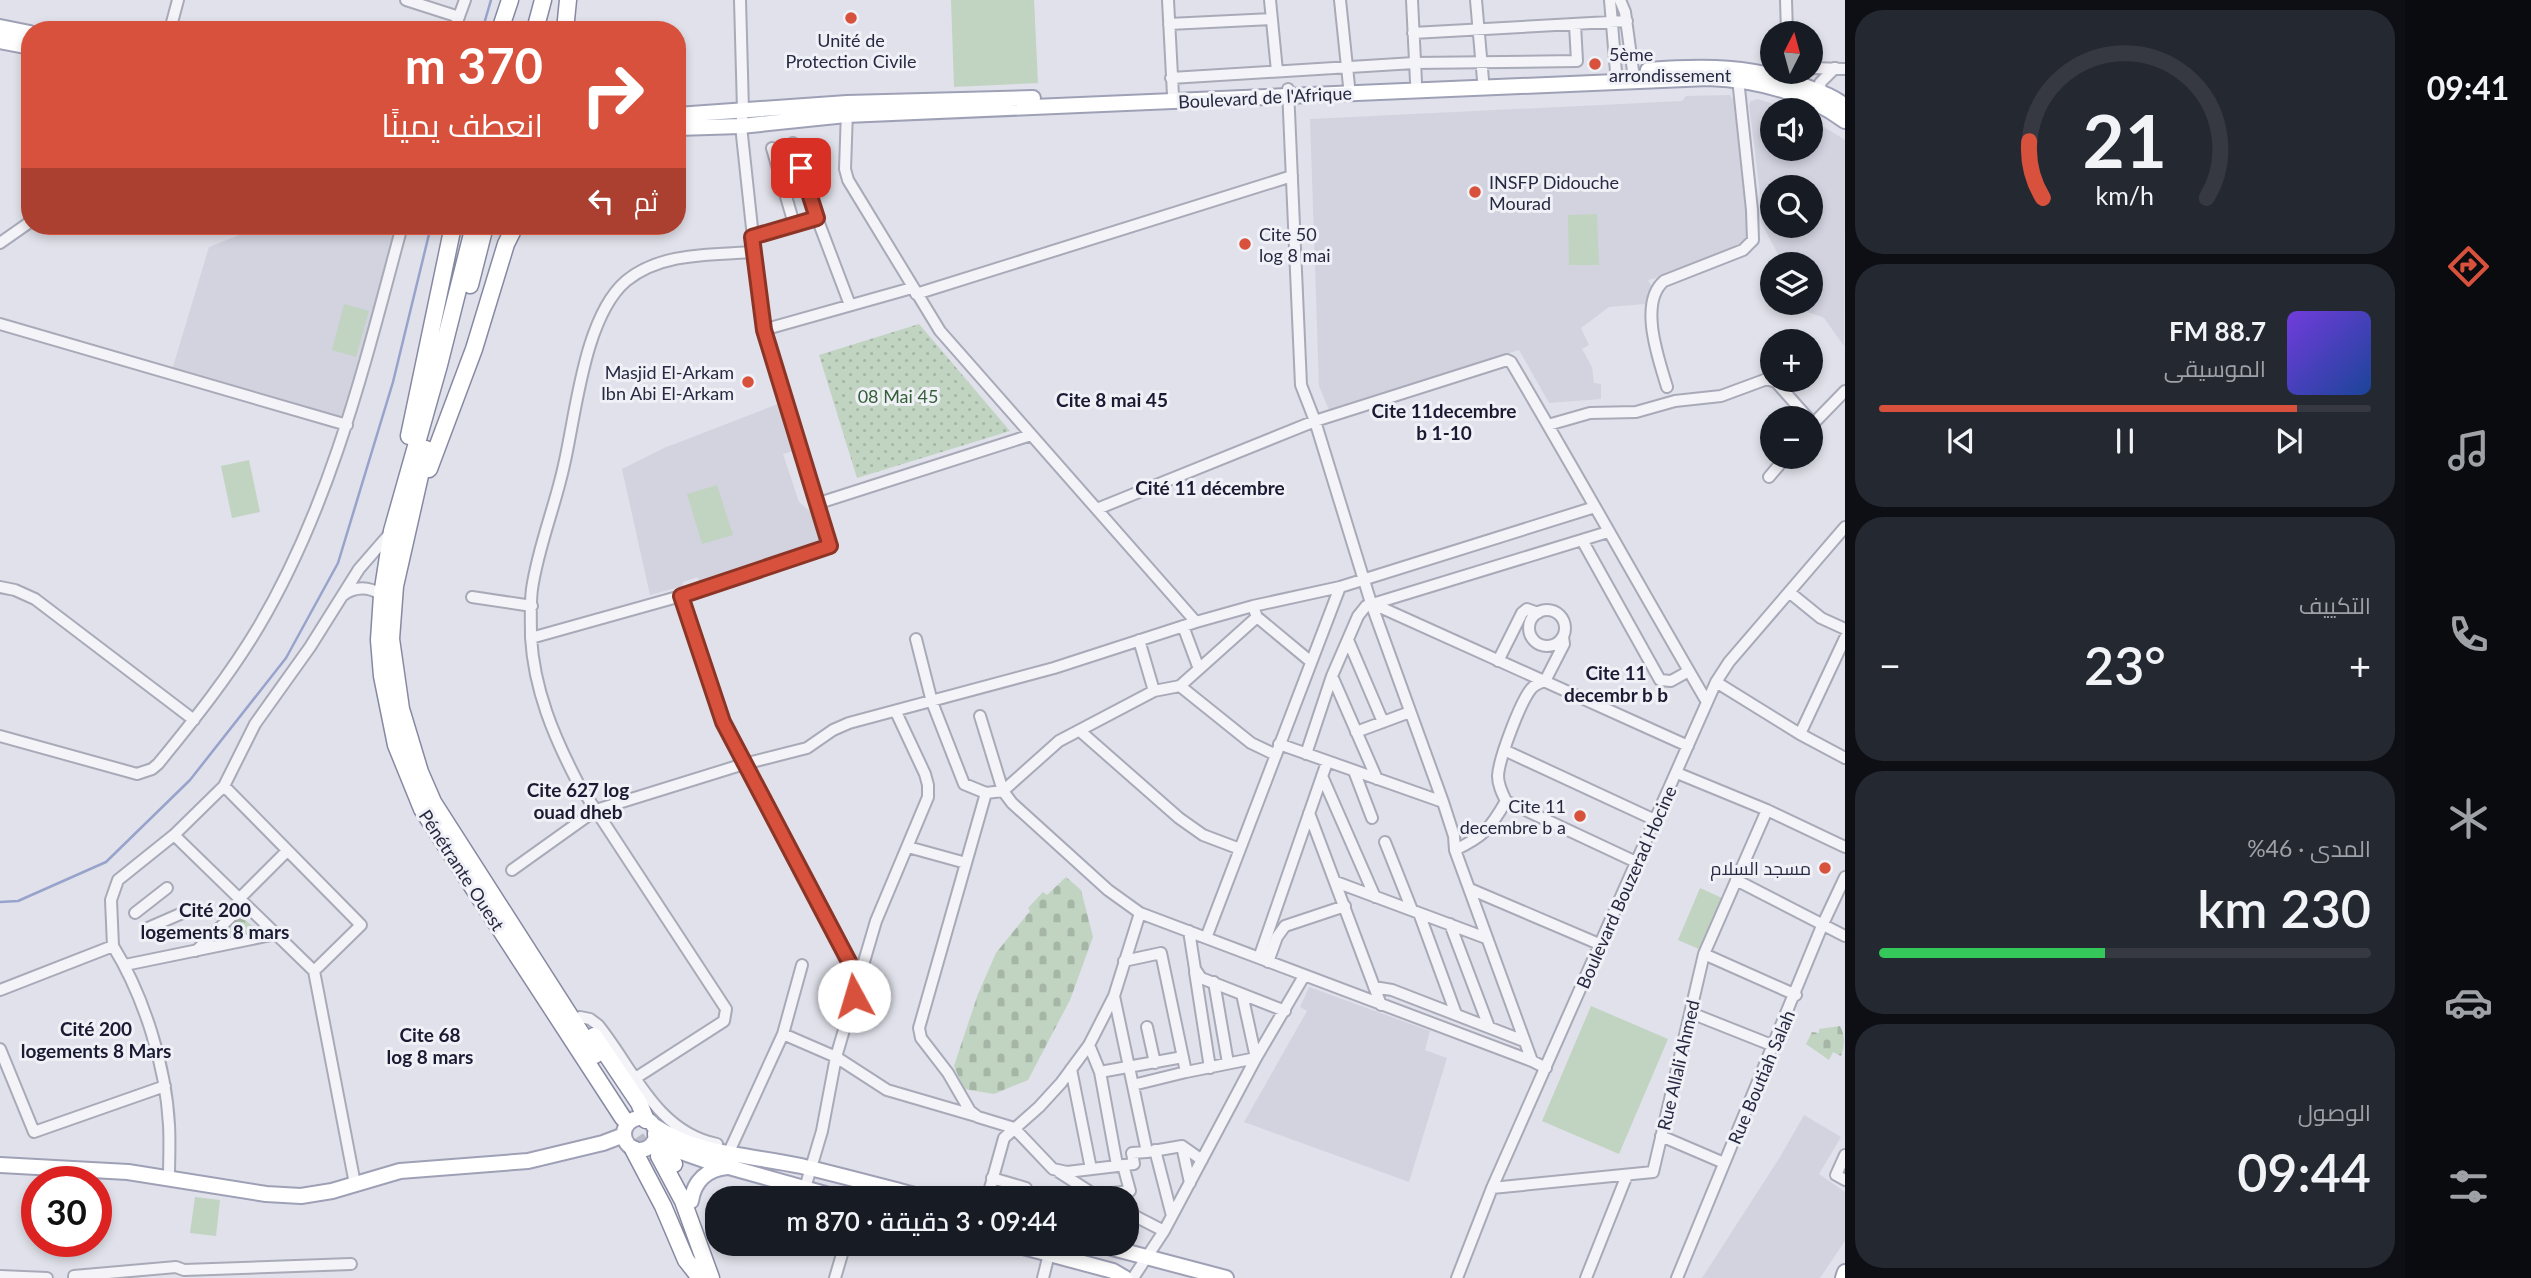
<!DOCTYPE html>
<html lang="ar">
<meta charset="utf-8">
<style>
body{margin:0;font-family:Lato,Cairo,sans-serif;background:#242831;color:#f1f3f6;direction:rtl;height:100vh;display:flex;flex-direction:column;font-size:26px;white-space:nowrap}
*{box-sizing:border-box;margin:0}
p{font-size:23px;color:#9ea1a6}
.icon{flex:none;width:38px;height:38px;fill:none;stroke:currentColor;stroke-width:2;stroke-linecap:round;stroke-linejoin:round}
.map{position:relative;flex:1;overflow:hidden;direction:ltr}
.panel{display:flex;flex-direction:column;gap:10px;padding:10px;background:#0d0f14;width:560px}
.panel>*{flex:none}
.banner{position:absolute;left:21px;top:21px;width:665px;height:214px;border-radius:28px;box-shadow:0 4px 10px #0003;direction:rtl;background:#d7513c;color:#fff;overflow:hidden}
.needle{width:46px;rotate:6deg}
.buttons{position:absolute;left:1760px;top:21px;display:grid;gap:14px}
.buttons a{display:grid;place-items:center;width:63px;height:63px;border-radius:50%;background:#171b24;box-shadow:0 4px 10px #0003;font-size:35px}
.speed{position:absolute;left:21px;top:1166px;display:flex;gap:14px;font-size:35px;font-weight:700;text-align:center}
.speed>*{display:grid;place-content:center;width:91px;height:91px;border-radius:50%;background:#171b24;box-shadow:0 4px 10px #0003;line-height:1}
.speed .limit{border:10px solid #d22;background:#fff;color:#111}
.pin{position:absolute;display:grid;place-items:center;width:60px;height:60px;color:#fff;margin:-30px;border-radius:14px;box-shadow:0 4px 10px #0006}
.me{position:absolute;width:77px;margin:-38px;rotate:354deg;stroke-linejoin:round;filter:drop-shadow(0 0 5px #0008)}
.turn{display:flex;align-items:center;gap:24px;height:147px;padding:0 28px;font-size:32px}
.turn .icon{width:91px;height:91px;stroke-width:2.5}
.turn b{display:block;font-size:49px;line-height:60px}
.then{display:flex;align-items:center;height:66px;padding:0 28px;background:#0003;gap:14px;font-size:26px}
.big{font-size:52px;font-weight:600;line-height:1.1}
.panel .tile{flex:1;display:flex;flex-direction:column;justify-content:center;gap:10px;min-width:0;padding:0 24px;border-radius:28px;background:#242831}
.panel .dial{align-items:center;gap:0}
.dial svg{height:182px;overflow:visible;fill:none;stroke:#363941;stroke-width:7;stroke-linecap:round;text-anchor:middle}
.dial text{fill:#f1f3f6;stroke:none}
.song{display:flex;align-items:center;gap:21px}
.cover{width:84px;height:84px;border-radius:10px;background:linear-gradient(135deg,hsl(260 70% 55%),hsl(220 70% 35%))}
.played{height:7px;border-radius:4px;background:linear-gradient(90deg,#d7513c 85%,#363941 85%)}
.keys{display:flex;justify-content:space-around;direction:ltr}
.heat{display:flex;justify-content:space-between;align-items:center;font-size:38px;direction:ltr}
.charge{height:10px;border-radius:5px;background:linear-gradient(90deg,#34c759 46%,#363941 0)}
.trip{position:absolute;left:705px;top:1186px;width:434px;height:70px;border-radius:28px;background:#171b24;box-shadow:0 4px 10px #0003;font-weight:600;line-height:70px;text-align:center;direction:rtl}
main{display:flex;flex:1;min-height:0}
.dock{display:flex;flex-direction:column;width:126px;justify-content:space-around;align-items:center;background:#090b0e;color:#9ea1a6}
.dock .icon{width:49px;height:49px}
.dock .selected{color:#d7513c}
.dock b{font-size:32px;color:#f1f3f6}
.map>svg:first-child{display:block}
.built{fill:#d2d3df;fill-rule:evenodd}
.grass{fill:url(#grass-dots)}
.forest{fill:url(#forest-firs)}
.cemetery{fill:url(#cemetery-stones)}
.pitch{fill:#c0d4c1}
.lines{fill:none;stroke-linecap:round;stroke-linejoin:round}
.stream{stroke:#98a3cc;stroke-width:2.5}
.highway-tunnel{stroke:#bbbcc8;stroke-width:16;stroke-dasharray:16 8;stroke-linecap:butt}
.minor-casing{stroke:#a8aab8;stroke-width:14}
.major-casing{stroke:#9ea1b6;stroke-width:18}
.highway-casing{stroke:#8689a2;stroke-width:19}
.minor{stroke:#f3f3f8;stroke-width:10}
.major{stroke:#fff;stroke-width:14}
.highway{stroke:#fff;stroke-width:16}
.route-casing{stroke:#8c3527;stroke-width:18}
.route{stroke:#d7513c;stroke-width:12}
.poi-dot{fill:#d7513c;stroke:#f0f1f7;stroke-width:2.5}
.labels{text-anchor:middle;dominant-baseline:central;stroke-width:6;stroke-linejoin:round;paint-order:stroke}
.poi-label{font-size:18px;fill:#272942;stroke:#f0f1f7;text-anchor:start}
.street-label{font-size:18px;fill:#272942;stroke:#f0f1f7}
.park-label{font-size:18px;fill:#345f38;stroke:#f0f1f7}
.neighbourhood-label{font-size:19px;font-weight:bold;fill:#1a1b33;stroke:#f0f1f7}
</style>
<main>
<nav class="dock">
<b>09:41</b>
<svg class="icon selected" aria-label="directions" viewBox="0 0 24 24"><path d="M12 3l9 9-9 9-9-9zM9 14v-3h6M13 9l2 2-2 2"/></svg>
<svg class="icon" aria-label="music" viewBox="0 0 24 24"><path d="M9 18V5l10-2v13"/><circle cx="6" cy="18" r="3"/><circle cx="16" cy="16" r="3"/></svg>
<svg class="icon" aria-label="phone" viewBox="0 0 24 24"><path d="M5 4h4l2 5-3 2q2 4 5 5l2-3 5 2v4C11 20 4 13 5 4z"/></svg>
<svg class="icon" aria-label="climate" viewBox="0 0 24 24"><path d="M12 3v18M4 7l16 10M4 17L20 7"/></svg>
<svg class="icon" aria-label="car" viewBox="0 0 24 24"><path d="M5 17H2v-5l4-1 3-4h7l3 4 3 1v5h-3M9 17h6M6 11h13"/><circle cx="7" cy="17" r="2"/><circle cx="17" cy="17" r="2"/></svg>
<svg class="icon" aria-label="filters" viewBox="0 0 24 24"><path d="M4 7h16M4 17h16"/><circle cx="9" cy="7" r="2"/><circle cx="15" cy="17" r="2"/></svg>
</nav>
<section class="panel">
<div class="tile dial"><svg viewBox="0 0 100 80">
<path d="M14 69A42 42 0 1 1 86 69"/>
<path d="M14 69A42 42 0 0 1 8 44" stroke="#d7513c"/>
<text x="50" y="56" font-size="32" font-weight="700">21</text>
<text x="50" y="72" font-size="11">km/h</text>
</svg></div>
<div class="tile">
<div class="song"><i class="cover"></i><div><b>88.7 FM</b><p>الموسيقى</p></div></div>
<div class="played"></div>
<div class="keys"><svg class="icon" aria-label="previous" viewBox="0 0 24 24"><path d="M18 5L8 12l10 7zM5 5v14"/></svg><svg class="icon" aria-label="pause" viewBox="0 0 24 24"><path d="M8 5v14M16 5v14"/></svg><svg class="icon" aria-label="next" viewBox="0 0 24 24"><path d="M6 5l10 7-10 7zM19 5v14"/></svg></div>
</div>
<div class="tile"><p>التكييف</p>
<div class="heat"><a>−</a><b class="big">23°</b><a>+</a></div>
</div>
<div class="tile"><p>المدى · 46%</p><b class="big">230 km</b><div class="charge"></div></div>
<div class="tile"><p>الوصول</p><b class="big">09:44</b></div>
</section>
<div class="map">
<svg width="1845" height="1278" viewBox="0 0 1845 1278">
<defs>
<pattern id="grass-dots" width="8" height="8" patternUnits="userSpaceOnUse" patternTransform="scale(1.75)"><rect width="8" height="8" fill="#c0d4c1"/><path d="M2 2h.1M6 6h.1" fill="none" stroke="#a5b6a7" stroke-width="1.8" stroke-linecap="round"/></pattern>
<pattern id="forest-firs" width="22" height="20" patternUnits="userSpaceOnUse" patternTransform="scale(1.75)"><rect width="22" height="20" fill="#c0d4c1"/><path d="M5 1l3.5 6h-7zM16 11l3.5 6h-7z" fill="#a5b6a7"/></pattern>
<pattern id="cemetery-stones" width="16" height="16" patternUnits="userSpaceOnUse" patternTransform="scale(1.75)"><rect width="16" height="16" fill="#c0d4c1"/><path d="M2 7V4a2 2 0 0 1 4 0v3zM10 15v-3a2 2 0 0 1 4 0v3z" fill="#a5b6a7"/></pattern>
</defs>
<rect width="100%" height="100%" fill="#e0e1ea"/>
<path class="built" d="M1730,95l6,9 16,129 -14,18 -50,19 -40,10 4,7 -7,17 -36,3 -28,21 8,17 -7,4 10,18 2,16 7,1v15l-52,4 -30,-53 -190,60 -10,-24 -9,-267 372,-18 4,-5z
M1758,99l34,11h-19v39h38v-30l34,21 -1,206 -20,-28 -16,-6 -5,-9h8v-39h-28l-22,-42 1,-14 -13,-103 2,-4zM1773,187h38v39h-38z
M262,226h135l-53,188 -7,4 -165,-48 37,-123z
M778,404l15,47 -10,3 16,48 14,12 6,18 1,10 -121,39 -1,-4 -15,5v4l-33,9 -28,-126 42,-21z
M1309,987l121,44 -5,19 22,8 -38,124 -165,-60 63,-111 -7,-4z
M1804,1115l37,22 -22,37 26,18v49l-25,37h-118l78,-121z"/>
<path class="grass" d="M919,324l91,107 -153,47 -38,-123z"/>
<path class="forest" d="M238,914l20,17 -1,2 -46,9z"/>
<path class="cemetery" d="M1066,877l15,13 12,47 -23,63 -42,80 -34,14 -30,-5 -10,-23 24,-72 18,-41 34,-42 -2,-3 15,-16 4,3z
M1840,1026c5,10 5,18 1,30l-8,-4 -4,8 -23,-16 6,-12 7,1v-4z"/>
<path class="pitch" d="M951,0h83l4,83 -84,4z
M1597,214l2,51h-30l-1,-50z
M344,304l25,7 -13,46 -24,-7z
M249,460l11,52 -28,6 -11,-52z
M717,485l16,50 -31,9 -15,-50z
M1700,888l24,11 -23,51 -23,-10z
M1591,1006l77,33 -49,115 -77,-33z
M195,1197l25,3 -4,36 -26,-3z"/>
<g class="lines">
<path class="stream" d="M484,24l7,-24
M0,902l18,-1 88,-39 84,-82 96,-122 52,-95 55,-181 38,-156"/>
<path class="highway-tunnel" d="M623,1118l29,42"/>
<g class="minor-casing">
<path id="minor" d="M406,0l53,17
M1168,0l5,95
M1270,0l7,71
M1340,0l9,86
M1412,0l4,82
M1476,0l7,80
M1610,0l6,72
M1620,0l5,12 8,59
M1786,0l1,33
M1169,24l103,-5
M170,30l8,-30
M454,30l11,-30
M1413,33l214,-12
M1811,68l34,1
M1171,78l243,-15 163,-2 -2,-36
M1288,89l13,296 14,36 56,182 72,199 11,34 1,14 77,211 14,7
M1821,93l-1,-10 15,-15
M847,111l-2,58 3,11 92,151 256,291
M793,143l24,75 33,87
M772,148l22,76
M752,237l65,-19
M0,243l30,-21
M916,294l376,-118
M0,324l347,101
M763,330l149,-42
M1667,387c-8,-27 -29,-84 -3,-106l79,-31 10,-10 -1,-30 -14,-131
M1548,425l42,-12 46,-1 39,-11 46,-5 46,-17 9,3 32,36
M1811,426l34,-35
M1769,477l17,-20
M819,503l212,-68
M1097,509l218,-88 192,-61 4,2c67,113 130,227 196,340
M1582,540l78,140 11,1 18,-10
M0,587l15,3 20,9 159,121
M1789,592l32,26 24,11
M342,596c13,-10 26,-10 40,-1
M681,596l42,126 131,251 6,3
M472,597l60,9
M1371,603l317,143
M1529 628a18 18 0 1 1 36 0a18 18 0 1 1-36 0Z
M1255,612l2,5 53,44
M1183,626l16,43
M531,638l150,-42 149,-50 -67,-216 -22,-204 2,-16 -3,-110
M916,639l16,63 32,82 22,9
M1139,640l15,51
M1348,640l35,82
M1498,661l24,-48 5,-4 11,4
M1332,676l45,103
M1716,682l84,52 45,24
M1180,686l71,57 25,12
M980,716l23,75 9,12 96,87 32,23 392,148
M1080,731l99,87 24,17 37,14
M1356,732l54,-20
M1800,734l45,-96
M0,736l137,38 15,-5 6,-5c36,-44 72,-89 101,-138 73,-124 106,-263 143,-400
M1279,744l164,58
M1504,750l151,70
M1306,754l26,-78 26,-60 8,-10 242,-74
M1354,771l18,47
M1677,773l90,37 78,37
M1322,776l53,121
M224,786l137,139 -47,46
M1506,801l130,61
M1309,813l72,192
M174,835l140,136 41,213
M1385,842l27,68
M908,847l58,16
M1455,850c29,-14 35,-21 51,-49 -4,-8 -8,-16 -8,-25 1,-18 22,-73 33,-87 4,-5 8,-6 14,-8l19,-37 -1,-7
M512,870l84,-60 148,-46 63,-16 26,-18 16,-7 205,-55 142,-46 57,-16 87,-19 255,-80
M1736,880l109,56
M1336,882l150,56
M1470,889l129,55
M239,899l48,-48
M135,913l32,-25
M1419,913l37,101
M1450,924l39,103
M148,928l39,-17
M1189,931l6,38 6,9 84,33
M1206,938l134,-351
M113,946l-2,-46 7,-20 56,-45 50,-49 31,-62 55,-77 49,-78 33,-38
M196,951l48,-47
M1704,954l92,41
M1259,958l68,-196
M1124,961l37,-8 25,119 70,-14 -14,-64
M1268,962l9,-25 8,-11 60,-20
M125,965l151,-31
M1195,972l15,96
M1214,982l14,81
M1374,987l18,3 132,51
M0,990l113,-44c31,50 53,121 56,179 1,17 0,36 0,53
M1114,996l33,156 35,-6 20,14
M1691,1013l83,33
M580,1017l10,2 8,6c35,43 58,107 119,119
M1147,1027l8,36
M783,1034l19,-69
M1089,1045l11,27 83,-15
M0,1049l34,83 131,-46
M1071,1069l20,100
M1100,1072l17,93
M634,1079l90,-58 2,-12 -148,-226c-24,-46 -44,-93 -47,-146 0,-15 -1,-33 1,-48 6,-42 23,-82 32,-124 12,-51 20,-148 62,-184 35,-29 85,-26 128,-29
M1133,1085l53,-13
M1661,1136l63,27
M1182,1146l8,37
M1155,1150l17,66
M1147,1152l-15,1 2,11 -67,8 -14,-3 -39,-41 -36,-11 -8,-6 -22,-38 -27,-35 -2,-10 67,-235 17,-2 56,-50 95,-50 26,-5 77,-69
M728,1154l55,-120 53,23 51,33 89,26
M1845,1155l-9,20 9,5
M1059,1172l42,27
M992,1178l34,10
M805,1188l17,-57 14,-74 40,-136 52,-124v-12l-3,-11 -29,-62
M1492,1188l161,-16 51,-218 63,-144
M1096,1195l34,-4 -7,-26
M987,1199l17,-61 35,-31 22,-24 28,-38 25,-49 26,-83
M1127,1212l37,19
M0,1276l47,2
M74,1278v-2l102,-9 8,3 167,-6
M835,1278l10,-34
M1043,1278l6,-24
M1133,1278l31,-47 92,-173 48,-82
M1457,1278l35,-90 224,-506 13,-20 116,-135
M1586,1278l41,-103
M1677,1278l145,-352 23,-49"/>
</g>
<g class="major-casing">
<path id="major" d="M0,27l30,6
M0,41l30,6
M1648,70c54,-4 107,-5 159,17 13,5 27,10 38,19
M677,115l170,-12 186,-5
M677,128l64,-2 105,-11 862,-37c49,2 96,13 137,43
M624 1134a16 16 0 1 1 32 0a16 16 0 1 1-32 0Z
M653,1125c45,30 97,30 148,41 43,10 86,22 130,33
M658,1144l46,16 139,39
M0,1165l128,7 138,22 35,2 31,-5 68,-20 128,-10 75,-18 21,-8
M691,1201c3,-20 16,-32 36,-34
M1012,1244l101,27 12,7
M1097,1244l129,34
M1843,1278l2,-6"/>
</g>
<g class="highway-casing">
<path id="highway" d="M500,30l10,-30
M535,30l8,-30
M565,30l3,-30
M474,226l-35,139 -47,166 -10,64 -3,45 3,36 14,69 26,64 201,309
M470,285l15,-59
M409,436l44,-210
M426,449l-31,137 -4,53 10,70 19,63 13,30 162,253
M429,469l45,-120 32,-105 9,-18
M594,1036l45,67 7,17
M656,1134l18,30
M633,1149l30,57 23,54 11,14
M659,1156l24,45 28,77"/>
</g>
<use href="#minor" class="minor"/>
<use href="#major" class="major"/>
<use href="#highway" class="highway"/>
</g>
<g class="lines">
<g class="route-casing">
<path id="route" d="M801,168l16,50 -65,19 12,93 66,216 -149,50 42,126 132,251 5,3 -6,20"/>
</g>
<use href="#route" class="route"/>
</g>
<g class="poi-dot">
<circle cx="851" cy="18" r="7"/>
<circle cx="1595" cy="64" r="7"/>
<circle cx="1475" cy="192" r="7"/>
<circle cx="1245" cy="244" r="7"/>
<circle cx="748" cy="382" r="7"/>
<circle cx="1580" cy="816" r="7"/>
<circle cx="1825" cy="868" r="7"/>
</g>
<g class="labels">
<g class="poi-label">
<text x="851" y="40" text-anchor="middle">Unité de<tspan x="851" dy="21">Protection Civile</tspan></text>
<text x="1609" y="54">5ème<tspan x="1609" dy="21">arrondissement</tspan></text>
<text x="1489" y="182">INSFP Didouche<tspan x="1489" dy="21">Mourad</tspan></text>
<text x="1259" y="234">Cite 50<tspan x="1259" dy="21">log 8 mai</tspan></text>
<text x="734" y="372" text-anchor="end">Masjid El-Arkam<tspan x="734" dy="21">Ibn Abi El-Arkam</tspan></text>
<text x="1566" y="806" text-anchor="end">Cite 11<tspan x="1566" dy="21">decembre b a</tspan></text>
<text x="1811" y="868" text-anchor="end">مسجد السلام</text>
</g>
<g class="street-label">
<text transform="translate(1265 97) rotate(-3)">Boulevard de l'Afrique</text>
<text transform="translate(462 870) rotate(57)">Pénétrante Ouest</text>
<text transform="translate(1626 887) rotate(-66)">Boulevard Bouzerad Hocine</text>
<text transform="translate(1678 1065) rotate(-77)">Rue Allali Ahmed</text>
<text transform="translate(1761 1077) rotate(-67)">Rue Boutiah Salah</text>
</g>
<g class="park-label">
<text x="898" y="396">08 Mai 45</text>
</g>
<g class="neighbourhood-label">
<text x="1112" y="399">Cite 8 mai 45</text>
<text x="1444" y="410">Cite 11decembre<tspan x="1444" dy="22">b 1-10</tspan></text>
<text x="1210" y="487">Cité 11 décembre</text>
<text x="1616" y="672">Cite 11<tspan x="1616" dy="22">decembr b b</tspan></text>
<text x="578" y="789">Cite 627 log<tspan x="578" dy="22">ouad dheb</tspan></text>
<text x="215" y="909">Cité 200<tspan x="215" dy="22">logements 8 mars</tspan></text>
<text x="96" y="1028">Cité 200<tspan x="96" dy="22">logements 8 Mars</tspan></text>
<text x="430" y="1034">Cite 68<tspan x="430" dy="22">log 8 mars</tspan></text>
</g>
</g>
</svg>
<div class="buttons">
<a><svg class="needle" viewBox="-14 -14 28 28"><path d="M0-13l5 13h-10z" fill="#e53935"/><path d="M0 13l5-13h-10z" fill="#9ea1a6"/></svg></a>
<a><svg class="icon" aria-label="sound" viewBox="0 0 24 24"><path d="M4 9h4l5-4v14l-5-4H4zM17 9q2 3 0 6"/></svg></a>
<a><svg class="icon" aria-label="search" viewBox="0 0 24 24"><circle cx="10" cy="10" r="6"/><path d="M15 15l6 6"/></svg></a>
<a><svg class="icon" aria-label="layers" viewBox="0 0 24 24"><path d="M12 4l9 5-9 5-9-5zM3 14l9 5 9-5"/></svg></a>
<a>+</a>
<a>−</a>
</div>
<div class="speed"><div class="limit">30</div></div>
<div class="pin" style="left:801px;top:168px;background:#d93025"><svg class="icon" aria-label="arrive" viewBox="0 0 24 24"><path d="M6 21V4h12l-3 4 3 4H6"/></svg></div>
<svg class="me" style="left:854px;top:996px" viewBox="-20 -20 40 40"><circle r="19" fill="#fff"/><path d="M0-13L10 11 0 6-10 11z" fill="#d7513c"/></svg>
<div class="trip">09:44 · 3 دقيقة · 870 m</div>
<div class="banner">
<div class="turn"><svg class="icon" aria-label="right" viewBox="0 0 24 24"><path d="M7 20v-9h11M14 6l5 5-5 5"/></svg><div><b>370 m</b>انعطف يمينًا</div></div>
<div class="then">ثم<svg class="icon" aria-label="left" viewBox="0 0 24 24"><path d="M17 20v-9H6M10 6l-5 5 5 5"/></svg></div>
</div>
</div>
</main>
